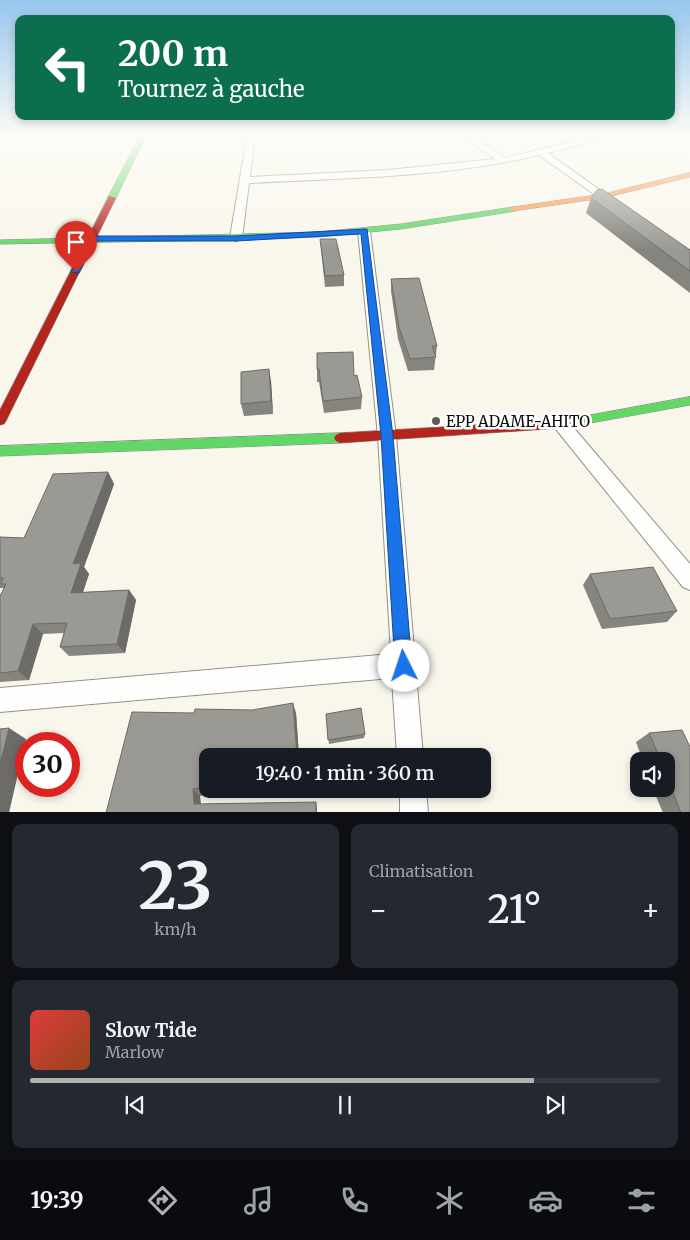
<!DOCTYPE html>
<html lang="fr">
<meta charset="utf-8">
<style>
body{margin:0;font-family:Merriweather,serif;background:#242831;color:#f1f3f6;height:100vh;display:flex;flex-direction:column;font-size:19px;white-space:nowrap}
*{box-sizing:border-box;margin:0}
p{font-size:16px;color:#9ea1a6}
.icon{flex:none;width:28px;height:28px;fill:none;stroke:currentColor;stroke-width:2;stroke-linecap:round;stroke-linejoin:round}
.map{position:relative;height:812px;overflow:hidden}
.details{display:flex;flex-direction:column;gap:12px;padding:12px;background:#0d0f14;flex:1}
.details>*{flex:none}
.hud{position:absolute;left:15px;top:15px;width:660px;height:105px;border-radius:10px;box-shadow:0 2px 8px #0003;background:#0b6e4f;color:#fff;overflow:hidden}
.controls{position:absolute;left:630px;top:752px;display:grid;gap:10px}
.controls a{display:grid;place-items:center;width:45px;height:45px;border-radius:10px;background:#171b24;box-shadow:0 2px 8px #0003;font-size:25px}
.speed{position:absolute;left:15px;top:732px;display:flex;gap:10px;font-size:25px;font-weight:700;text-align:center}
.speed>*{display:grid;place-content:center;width:65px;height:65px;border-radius:50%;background:#171b24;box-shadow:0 2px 8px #0003;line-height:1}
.speed .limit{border:8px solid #d22;background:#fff;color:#111}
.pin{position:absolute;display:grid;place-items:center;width:42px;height:42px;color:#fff;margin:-51px -21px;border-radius:50% 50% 50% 0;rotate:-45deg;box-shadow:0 0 5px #0007}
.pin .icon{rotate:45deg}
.me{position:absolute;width:55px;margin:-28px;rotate:356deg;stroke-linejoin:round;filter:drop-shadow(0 0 4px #0008)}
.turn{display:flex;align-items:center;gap:18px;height:105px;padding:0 20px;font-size:22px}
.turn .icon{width:65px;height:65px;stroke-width:2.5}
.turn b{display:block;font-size:35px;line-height:42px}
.big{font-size:38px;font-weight:600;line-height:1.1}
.details .widget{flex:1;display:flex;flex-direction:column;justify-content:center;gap:8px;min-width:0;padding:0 18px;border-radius:10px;background:#242831}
.details .dial{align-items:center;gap:0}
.dial b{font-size:65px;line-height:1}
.song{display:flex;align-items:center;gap:15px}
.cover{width:60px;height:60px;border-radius:8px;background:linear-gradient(135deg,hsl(0 70% 55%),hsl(20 70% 35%))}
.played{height:5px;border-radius:2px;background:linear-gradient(90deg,#afb0af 80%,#363941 80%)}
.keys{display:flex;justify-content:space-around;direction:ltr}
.heat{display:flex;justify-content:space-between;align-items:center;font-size:28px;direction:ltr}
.details .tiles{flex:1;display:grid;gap:12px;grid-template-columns:1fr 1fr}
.widget:last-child{grid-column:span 2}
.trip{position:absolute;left:199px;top:748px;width:292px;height:50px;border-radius:10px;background:#171b24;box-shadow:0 2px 8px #0003;font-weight:600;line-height:50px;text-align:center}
.tab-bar{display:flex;height:80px;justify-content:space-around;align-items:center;background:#090b0e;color:#9ea1a6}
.tab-bar .icon{width:35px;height:35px}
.tab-bar .on{color:#afb0af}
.tab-bar b{font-size:22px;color:#f1f3f6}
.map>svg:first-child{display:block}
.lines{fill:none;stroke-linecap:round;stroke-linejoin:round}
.street-casing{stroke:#92918c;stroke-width:2}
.fast-casing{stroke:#888782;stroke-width:1}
.slow-casing{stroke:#888782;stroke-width:1}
.jam-casing{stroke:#888782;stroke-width:1}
.street{fill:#fefefc;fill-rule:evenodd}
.fast{fill:#63d668;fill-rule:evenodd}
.slow{fill:#ff974d;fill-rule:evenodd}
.jam{fill:#b3261e;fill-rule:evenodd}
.wall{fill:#85847e}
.shaded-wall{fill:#6c6b67}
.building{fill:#9b9993;stroke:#6c6b67}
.route{fill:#1a73e8;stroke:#114b97}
.poi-dot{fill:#5e5d59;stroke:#fff;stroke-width:2}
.labels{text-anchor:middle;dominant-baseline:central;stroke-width:5;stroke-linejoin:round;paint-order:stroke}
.poi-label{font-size:15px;fill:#0a0a0a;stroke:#fff;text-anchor:start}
</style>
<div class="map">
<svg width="690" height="813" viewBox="0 0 690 813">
<rect width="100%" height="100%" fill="#f9f7ec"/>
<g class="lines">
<g class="street-casing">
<path id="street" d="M247,136h8l-5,41 137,-7 108,-11 -33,-23h11l32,22 90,-22h17l-64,17 70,50 -1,2h-8l-70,-50c-94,23 -193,23 -290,28l-7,55 -6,3 -6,-3z
M364,228l6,3 26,205 27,320h-26l-5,-78 -392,34v-24l391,-34 -13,-218 -20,-205z
M561,418l6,2 123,144v26l-7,-3 -128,-159 -2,-4 2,-4z
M400,789h26l2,24h-28z"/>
</g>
<g class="fast-casing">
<path id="fast" d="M140,136h6l-30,62 -7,2 -1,-2z
M513,207h3v4l-115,18 -83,8 -91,3 -227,4v-4l318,-8 83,-8z
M690,397v8l-127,23 -4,-1 -2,-3 2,-3 4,-1z
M340,433l4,2 2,3 -2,3 -4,2 -340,13v-10z"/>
</g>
<g class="slow-casing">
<path id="slow" d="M690,173v4l-87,21 -90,13 -4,-2 4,-2 90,-13z"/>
</g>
<g class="jam-casing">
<path id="jam" d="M109,196l7,2 -110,223 -2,3 -4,1v-15z
M563,420l4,1 2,3 -2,3 -4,1 -223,15 -4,-2 -2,-3 2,-3 4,-2z"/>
</g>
<use href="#street" class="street"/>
<use href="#fast" class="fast"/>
<use href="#slow" class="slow"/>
<use href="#jam" class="jam"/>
</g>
<path class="wall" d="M591,198l99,52v43l-104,-80z
M320,239l24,36v11l-19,1 -4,-37z
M391,279l46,67 -3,24 -26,1 -10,-32 -7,-48z
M317,369l37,7 8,21 -1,12 -37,4 -5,-31h-2z
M271,381l2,33 -29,2 -3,-12z
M108,472l6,12 -30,83 5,7 -6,18 46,-2 7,10 -11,53 -56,3 -9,-9 4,-14 -21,1 -14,46 -29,2v-86l4,-8h-4v-51l24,1z
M590,574l87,37 -10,11 -65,7 -19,-44z
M194,713h102l3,43h-91v33h33l-41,7 1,8 116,4v5h-211z
M326,714l39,20 -1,4 -35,6z
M682,730l8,17v66h-27l-10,-24h13v-28h-23l-7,-19 13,-9z"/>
<path class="shaded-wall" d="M269,369l2,12 2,33 -2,-13z
M108,472l6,12 -30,83 5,7 -10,30 -8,-11 2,-29z
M129,590l7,10 -11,53 -8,-9z
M33,624l10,10 -14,46 -11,-9z
M293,703l3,10 3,43h-2z
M9,728l17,11 -17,74h-9v-49z
M193,789l7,7 1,14 -7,-6z
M316,802l1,6v5h-1z"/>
<path class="building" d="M602,189l88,61v21l-99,-73 6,-8z
M320,239h16l8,36 -19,1z
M419,278l18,68h-5l4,11 -26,2 -11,-32 -8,-48z
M353,352l1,24 3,-1 5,22 -39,4 -4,-32h-2v-16z
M269,369l2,32 -30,3v-32z
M108,472l-35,92 8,-1 -10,30 58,-3 -12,54 -57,3 7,-24 -34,1 -15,47 -18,2v-77l6,-12h-5l2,-6h-3v-41l24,1 29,-64z
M653,567l24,44 -67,8 -20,-45z
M293,703l4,53h-89v30l-15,3 1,15 122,-2v11h-210l26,-101 62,1 1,-4 57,1z
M361,708l4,26 -37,6 -2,-26z
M9,728l-9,36v-35z
M682,730l8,17v66h-9l-15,-38v-14h-5l-12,-28z"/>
<linearGradient id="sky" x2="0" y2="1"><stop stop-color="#97c6ee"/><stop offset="0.54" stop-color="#fcfbf6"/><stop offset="1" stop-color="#fcfbf6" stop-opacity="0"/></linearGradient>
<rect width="690" height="250" fill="url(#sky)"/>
<path class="route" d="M367,229l26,207 19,230 -3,5 -5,3 -6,-3 -3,-5 -14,-230 -20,-202 -125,7h-141l-16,32 -8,-1 17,-34 4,-2h144z"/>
<circle class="poi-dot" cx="436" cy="421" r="5"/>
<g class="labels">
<g class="poi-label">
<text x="446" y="421">EPP ADAME-AHITO</text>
</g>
</g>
</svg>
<div class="controls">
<a><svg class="icon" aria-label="sound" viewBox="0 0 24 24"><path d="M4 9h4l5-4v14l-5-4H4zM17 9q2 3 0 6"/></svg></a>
</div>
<div class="speed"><div class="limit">30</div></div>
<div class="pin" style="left:76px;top:272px;background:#d93025"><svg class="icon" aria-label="arrive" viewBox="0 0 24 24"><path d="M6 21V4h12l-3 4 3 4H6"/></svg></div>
<svg class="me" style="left:404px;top:666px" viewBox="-20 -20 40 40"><circle r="19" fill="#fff"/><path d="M0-13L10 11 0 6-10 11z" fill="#1a73e8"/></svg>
<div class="trip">19:40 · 1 min · 360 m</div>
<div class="hud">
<div class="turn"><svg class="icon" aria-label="left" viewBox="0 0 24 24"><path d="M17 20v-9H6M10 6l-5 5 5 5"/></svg><div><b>200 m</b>Tournez à gauche</div></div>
</div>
</div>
<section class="details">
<div class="tiles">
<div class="widget dial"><b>23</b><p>km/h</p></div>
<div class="widget"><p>Climatisation</p>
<div class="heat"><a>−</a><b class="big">21°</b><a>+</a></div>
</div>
<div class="widget">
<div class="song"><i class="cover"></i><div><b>Slow Tide</b><p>Marlow</p></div></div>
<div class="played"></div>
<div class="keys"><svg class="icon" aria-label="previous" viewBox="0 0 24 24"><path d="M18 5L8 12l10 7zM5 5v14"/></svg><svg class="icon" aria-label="pause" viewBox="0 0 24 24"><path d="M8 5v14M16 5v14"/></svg><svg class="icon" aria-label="next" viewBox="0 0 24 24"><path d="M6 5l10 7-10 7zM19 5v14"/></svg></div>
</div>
</div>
</section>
<nav class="tab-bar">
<b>19:39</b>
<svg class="icon on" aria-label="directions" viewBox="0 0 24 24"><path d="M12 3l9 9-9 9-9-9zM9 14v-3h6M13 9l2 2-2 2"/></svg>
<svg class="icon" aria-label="music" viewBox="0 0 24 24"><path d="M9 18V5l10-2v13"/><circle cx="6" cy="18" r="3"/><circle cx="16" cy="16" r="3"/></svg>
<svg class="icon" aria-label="phone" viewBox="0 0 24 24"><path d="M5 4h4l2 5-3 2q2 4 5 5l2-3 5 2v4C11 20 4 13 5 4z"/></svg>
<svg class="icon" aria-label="climate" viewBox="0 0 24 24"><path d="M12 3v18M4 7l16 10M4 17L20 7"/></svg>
<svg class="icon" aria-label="car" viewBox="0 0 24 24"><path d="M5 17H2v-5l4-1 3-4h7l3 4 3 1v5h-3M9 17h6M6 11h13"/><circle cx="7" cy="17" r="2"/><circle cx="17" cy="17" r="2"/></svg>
<svg class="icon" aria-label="filters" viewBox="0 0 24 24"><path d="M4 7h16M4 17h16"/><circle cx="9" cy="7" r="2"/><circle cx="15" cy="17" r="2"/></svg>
</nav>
